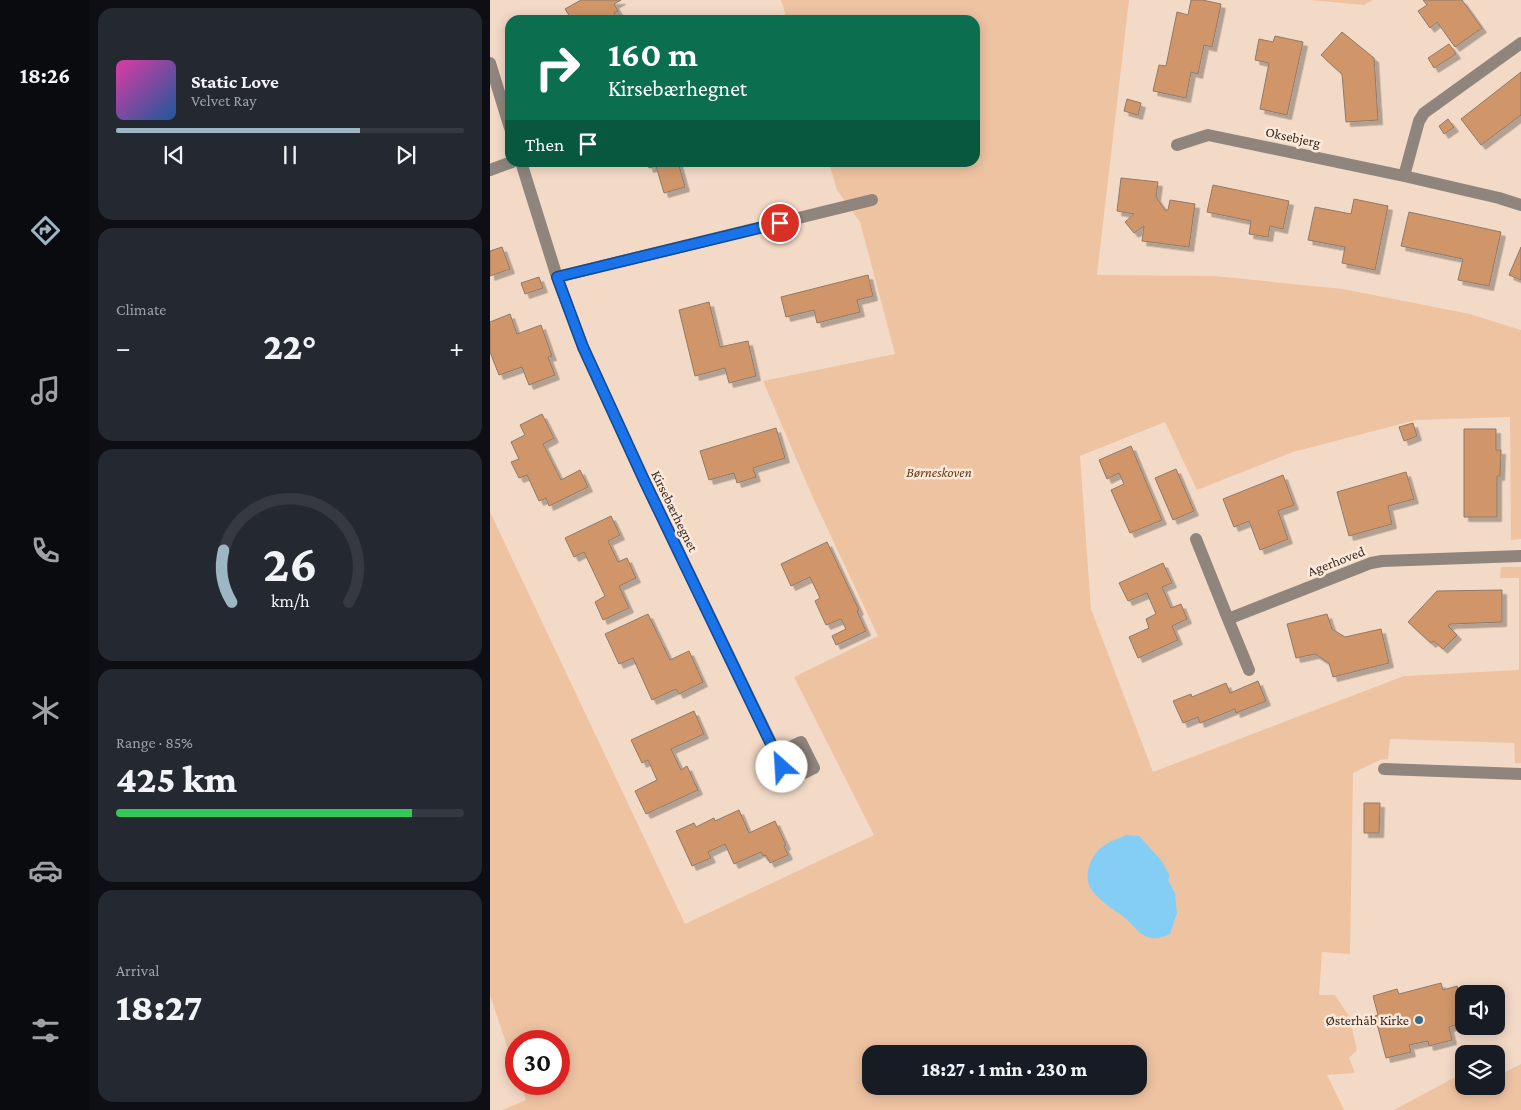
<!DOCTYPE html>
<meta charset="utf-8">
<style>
body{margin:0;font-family:"Crimson Pro",serif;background:#242831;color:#f1f3f6;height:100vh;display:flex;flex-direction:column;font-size:19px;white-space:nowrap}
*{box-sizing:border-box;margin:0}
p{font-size:16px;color:#9ea1a6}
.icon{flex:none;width:28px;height:28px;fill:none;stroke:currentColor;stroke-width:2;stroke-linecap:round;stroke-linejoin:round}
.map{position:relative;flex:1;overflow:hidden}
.drawer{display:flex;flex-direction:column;gap:8px;padding:8px;background:#0d0f14;width:400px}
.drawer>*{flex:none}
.banner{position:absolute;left:15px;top:15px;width:475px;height:152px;border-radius:15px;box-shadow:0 2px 12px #0003;background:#0b6e4f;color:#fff;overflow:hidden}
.buttons{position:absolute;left:965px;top:985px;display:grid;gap:10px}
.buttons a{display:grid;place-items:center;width:50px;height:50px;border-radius:10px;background:#171b24;box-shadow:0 2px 12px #0003;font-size:25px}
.speed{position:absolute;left:15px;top:1030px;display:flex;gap:10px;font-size:25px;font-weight:700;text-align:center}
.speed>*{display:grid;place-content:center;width:65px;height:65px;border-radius:50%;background:#171b24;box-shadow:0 2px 12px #0003;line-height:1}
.speed .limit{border:8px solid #d22;background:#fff;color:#111}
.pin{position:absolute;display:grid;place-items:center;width:42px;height:42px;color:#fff;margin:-21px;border:2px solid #fff;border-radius:50%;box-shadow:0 1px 5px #0007}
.me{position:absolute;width:55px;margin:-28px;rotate:334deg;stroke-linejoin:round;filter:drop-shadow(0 0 4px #0008)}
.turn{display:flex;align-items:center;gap:18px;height:105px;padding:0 20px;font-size:22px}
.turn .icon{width:65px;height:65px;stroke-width:2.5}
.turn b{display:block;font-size:35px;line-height:42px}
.then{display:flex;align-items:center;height:48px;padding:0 20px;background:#0003;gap:10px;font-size:19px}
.big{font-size:38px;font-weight:800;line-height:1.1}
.drawer .tile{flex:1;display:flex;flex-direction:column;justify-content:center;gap:8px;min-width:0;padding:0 18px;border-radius:15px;background:#242831}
.drawer .dial{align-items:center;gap:0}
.dial svg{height:130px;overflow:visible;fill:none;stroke:#363941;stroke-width:7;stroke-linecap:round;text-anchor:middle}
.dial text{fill:#f1f3f6;stroke:none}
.song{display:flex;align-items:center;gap:15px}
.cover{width:60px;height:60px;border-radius:8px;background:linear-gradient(135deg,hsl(320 70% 55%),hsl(210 70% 35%))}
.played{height:5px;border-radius:2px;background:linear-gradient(90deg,#9db6c4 70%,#363941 70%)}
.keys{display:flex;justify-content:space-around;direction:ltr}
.heat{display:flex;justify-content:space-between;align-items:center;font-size:28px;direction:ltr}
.charge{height:8px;border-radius:4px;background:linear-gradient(90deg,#34c759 85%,#363941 0)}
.trip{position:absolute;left:372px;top:1045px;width:285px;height:50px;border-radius:15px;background:#171b24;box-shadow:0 2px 12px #0003;font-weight:800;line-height:50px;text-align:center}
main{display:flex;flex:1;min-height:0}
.tabs{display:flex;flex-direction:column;width:90px;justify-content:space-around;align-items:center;background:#090b0e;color:#9ea1a6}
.tabs .icon{width:35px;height:35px}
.tabs .current{color:#9db6c4}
.tabs b{font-size:22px;color:#f1f3f6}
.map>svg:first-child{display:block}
.green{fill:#eec3a2;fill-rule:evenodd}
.water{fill:#84cef5}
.building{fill:#d09669;stroke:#907968;filter:url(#shadow)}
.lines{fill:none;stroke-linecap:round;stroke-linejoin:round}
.minor{stroke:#90857d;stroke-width:12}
.route-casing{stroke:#114b97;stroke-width:12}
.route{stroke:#1a73e8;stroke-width:9}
.poi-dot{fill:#366c87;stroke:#fde8d9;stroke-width:2}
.labels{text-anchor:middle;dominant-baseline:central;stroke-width:5;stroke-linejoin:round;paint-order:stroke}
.street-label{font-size:14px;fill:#352c25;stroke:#fde8d9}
.park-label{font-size:14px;font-style:italic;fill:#603917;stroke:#fde8d9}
.poi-label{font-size:14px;fill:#352c25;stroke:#fde8d9;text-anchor:end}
</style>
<main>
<nav class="tabs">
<b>18:26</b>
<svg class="icon current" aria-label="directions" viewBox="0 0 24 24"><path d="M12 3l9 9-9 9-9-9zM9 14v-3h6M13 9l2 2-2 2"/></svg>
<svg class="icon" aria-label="music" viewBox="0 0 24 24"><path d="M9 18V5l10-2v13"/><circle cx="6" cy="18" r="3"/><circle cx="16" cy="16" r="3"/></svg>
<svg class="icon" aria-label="phone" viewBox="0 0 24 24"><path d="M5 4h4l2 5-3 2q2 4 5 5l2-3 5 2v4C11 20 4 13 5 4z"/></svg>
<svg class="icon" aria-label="climate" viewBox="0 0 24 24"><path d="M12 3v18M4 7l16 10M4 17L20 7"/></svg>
<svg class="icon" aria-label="car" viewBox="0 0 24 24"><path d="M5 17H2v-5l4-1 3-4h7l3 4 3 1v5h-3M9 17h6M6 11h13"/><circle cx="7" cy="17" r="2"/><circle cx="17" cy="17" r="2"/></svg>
<svg class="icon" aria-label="filters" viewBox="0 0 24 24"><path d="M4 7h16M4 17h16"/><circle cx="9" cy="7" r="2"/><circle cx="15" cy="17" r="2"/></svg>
</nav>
<section class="drawer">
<div class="tile">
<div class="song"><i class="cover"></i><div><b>Static Love</b><p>Velvet Ray</p></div></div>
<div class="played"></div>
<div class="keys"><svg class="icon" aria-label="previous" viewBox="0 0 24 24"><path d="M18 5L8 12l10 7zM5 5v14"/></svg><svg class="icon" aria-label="pause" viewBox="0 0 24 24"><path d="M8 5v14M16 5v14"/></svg><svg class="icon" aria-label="next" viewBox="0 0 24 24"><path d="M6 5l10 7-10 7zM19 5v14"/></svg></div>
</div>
<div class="tile"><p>Climate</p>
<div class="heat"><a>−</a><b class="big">22°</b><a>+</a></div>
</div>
<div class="tile dial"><svg viewBox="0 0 100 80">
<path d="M14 69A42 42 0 1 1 86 69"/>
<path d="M14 69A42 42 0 0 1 9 37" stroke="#9db6c4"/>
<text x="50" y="56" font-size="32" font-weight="700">26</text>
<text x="50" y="72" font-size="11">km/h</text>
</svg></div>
<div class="tile"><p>Range · 85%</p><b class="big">425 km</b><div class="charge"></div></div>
<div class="tile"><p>Arrival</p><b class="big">18:27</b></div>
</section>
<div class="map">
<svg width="1031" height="1110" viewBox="0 0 1031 1110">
<defs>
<filter id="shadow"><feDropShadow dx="4.5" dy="4.5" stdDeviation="0" flood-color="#0004"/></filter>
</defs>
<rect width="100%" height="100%" fill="#f3dac7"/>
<path class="green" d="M291,0h348l-32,275 117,1 129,13 127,25 51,16v209l-10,1 -1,-123 -94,3 -123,32 -96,38 -32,-68 -85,34 11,153 62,163 251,-96 115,-6v-92h-19l1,-11h20v196h-6l-1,-20 -124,-4 -2,20 -8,1 -27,13 -3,181 -28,-2 -3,43h16l14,21 8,34 -8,8 6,15 -28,2 17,35h-842l24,-10 -6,-16h39v-43h-43v32l-26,-78v-483l195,412 189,-89 -80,-158 84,-41 -65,-138 -50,-117 132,-27 -35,-132 -23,-32 -8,-27 146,-1v-142h-188zM381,1054h268v32h-268z
M820,0h63l-9,5z
M1031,1064v46h-127l67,-36 3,4v8h5l2,3 7,-3h18v-9z"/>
<path class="water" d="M636,835l13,1 22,24 9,16 -2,4 7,13 2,20 -7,21c-6,3 -12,5 -19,4 -12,-2 -18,-14 -27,-21 -11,-8 -25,-16 -33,-28 -8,-13 -1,-33 11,-42 7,-6 16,-8 24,-12z"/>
<path class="building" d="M91,0h40l-7,4 4,7 -4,2 4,7h-46l-7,-11z
M701,0h11l19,4 -9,43 -8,-2 -6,29 -7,-2 -5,26 -33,-7 6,-26 7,1 11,-54 11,3z
M933,0h39l20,28 -27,19 -18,-25 -7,6 -12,-17 9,-6z
M852,32l32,26 4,62 -32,2 -4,-48 -21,-19z
M785,36l28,6 -16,73 -27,-6 9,-46 -14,-3 4,-21 14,3z
M959,44l7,10 -22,14 -6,-10z
M1031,72v43l-40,30 -20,-26z
M637,99l14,4 -3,12 -14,-4z
M958,119l6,8 -10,7 -5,-8z
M157,162h31l7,25 -21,6 -8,-27 -7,2z
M631,178l37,4 -2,15 9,13h3l2,-10 25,4 -6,43 -47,-6 2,-15 -10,7 -9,-11 9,-8 -17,-3z
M723,185l76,16 -6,28 -13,-3 -2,11 -19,-3 2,-13 -44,-9z
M864,199l34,7 -13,64 -33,-7 3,-16 -37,-7 7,-33 36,7z
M919,212l92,20 -12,54 -31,-6 5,-21 -62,-13z
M12,247l8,22 -20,7v-25z
M1031,247v33l-12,-5z
M378,275l5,21 -16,4 3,12 -43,11 -3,-13 -28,7 -5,-20z
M49,277l4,11 -18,6 -4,-11z
M219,302l11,45 28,-6 8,35 -27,7 -4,-15 -30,8 -16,-66z
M20,314l7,20 24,-9 11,31 -4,1 7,18 -26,10 -7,-18 -23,8 -9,-23v-30z
M52,414l12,24 -11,6 18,36 19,-10 8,17 -39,19 -3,-8 -7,3 -12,-26 -8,3 -8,-16 8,-3 -8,-17 14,-7 -5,-10z
M923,423l4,13 -13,5 -5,-14z
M286,428l9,30 -32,10 3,9 -19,6 -3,-10 -25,7 -9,-29z
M974,429h32v21h5l-1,26h-3v41h-33z
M641,446l31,74 -32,13 -19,-43 13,-6 -5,-11 -12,6 -8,-19z
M686,469l18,42 -21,9 -18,-42z
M916,472l8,27 -26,7 4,18 -43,12 -12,-44z
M793,475l11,30 -16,6 10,28 -28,11 -11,-29 -15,6 -11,-28z
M121,516l9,19 -12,6 10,21 9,-4 9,20 -17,8 10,22 -26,12 -8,-18 10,-6 -21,-44 -10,5 -9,-19z
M337,542l32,68 -2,1 9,20 -30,14 -4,-9 14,-7 -5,-10 -15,6 -11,-24 5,-3 -10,-21 -19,9 -10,-22z
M673,563l9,20 -10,4 9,21 10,-4 6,15 -15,7 6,14 -40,18 -9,-21 20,-9 -3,-9 10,-5 -9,-21 -19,8 -9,-18z
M1012,590v32l-51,2 -3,2 9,9 -14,14 -9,-8 -3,2 -23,-21 29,-31z
M158,614l22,46 19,-9 14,31 -24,12 -3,-5 -24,11 -19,-42 -14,6 -14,-30z
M837,614l5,15 13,8 36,-8 8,34 -56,14 -4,-14 -14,-9 -19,4 -9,-34z
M768,681l8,20 -30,12 -1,-4 -35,14 -2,-6 -15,6 -10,-22 18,-7 1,3 34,-14 4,10z
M204,711l10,23 -33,15 10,21 6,-4 11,24 -52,24 -11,-23 22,-11 -9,-20 -6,3 -11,-23z
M874,803h16l-1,30h-15z
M249,810l10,23 26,-12 11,24 -2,1 4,9 -18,8 -4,-8 -3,1 -2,-4 -27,12 -9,-20 -17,8 3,6 -19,8 -16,-35 18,-8 2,4 18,-9 1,3z
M951,983l2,7 14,-4 4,14 -4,1 5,22 -13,4 3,13 -23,6 -1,-5 -19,4 2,7 -25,6 -11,-42 3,-1 -5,-19 24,-7 2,5z"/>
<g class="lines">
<path class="minor" d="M0,63l20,65
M687,145l31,-10 196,41 95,22 22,7
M31,162l36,115 26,70 61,133 145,300 25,-12 -13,-26 -25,12
M0,170l22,-8
M914,176l15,-55 5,-8 97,-70
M67,277l315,-77
M706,539l32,80 143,-56 11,-2 139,-5
M738,619l21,51
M894,769l137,5"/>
</g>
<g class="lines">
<g class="route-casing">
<path id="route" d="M290,223l-223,54 26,70 61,133 138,287"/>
</g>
<use href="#route" class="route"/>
</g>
<circle class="poi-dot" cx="929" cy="1020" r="5"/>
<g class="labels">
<g class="street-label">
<text transform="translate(803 137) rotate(12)">Oksebjerg</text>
<text transform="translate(185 511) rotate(64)">Kirsebærhegnet</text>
<text transform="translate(846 561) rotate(-21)">Agerhoved</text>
</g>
<g class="park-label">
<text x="449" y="472">Børneskoven</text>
</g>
<g class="poi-label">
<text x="919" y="1020">Østerhåb Kirke</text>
</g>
</g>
</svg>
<div class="buttons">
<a><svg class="icon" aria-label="sound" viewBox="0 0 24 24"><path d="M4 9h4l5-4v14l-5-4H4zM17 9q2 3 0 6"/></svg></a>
<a><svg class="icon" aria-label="layers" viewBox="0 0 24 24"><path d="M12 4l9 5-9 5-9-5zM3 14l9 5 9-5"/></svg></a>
</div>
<div class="speed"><div class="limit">30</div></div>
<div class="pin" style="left:290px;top:223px;background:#d93025"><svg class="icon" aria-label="arrive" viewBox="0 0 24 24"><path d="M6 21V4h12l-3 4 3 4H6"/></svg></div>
<svg class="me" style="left:292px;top:767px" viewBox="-20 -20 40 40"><circle r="19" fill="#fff"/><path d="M0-13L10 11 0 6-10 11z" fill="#1a73e8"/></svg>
<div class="trip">18:27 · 1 min · 230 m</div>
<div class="banner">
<div class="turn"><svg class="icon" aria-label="right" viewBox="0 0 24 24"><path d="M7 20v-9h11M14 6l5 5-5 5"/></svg><div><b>160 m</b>Kirsebærhegnet</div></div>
<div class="then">Then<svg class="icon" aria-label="arrive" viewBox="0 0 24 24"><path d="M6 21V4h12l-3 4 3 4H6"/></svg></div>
</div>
</div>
</main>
